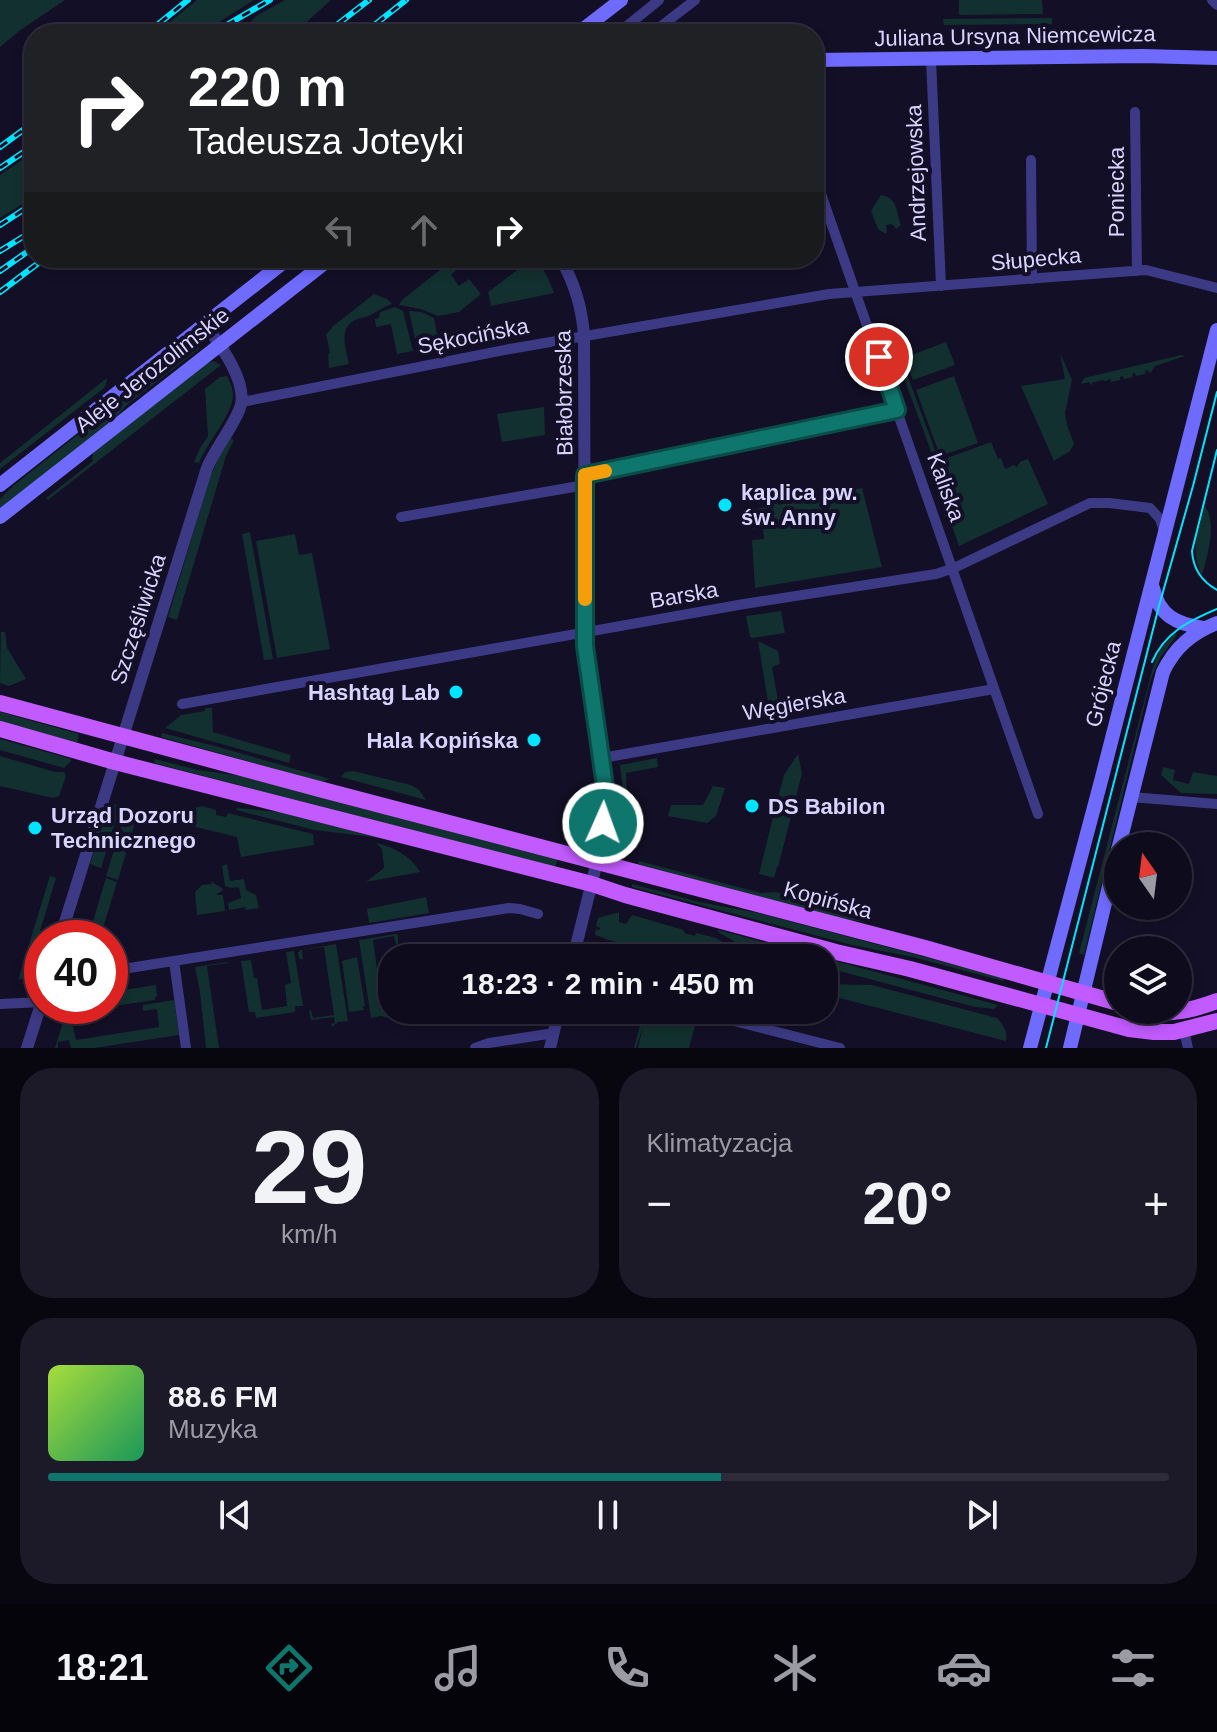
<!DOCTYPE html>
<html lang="pl">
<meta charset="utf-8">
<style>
body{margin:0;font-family:Arial,sans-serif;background:#1c1929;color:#f1f3f6;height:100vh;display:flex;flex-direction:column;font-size:30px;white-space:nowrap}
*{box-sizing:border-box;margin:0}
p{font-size:26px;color:#9b9ba3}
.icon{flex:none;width:44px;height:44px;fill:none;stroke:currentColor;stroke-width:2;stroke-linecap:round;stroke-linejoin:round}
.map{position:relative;height:1048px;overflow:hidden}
.side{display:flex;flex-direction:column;gap:20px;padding:20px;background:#08060f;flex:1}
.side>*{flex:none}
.top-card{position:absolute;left:24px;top:24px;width:800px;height:244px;border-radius:32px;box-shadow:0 4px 12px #0003,0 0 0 2px #2e2b3b;background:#202124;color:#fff;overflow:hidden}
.needle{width:52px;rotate:346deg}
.tools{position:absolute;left:1104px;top:832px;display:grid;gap:16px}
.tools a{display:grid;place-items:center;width:88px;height:88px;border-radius:50%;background:#0e0b1c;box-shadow:0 4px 12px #0003,0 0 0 2px #2e2b3b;font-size:40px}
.speed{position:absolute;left:24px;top:920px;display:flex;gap:16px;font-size:40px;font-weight:700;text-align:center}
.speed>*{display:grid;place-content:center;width:104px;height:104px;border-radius:50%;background:#0e0b1c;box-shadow:0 4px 12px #0003,0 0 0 2px #2e2b3b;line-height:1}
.speed .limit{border:12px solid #d22;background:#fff;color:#111}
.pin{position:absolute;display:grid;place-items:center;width:68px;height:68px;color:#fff;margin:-34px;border:4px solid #fff;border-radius:50%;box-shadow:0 2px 8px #0007}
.me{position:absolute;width:88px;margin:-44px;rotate:2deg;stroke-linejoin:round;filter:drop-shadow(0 0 6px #0008)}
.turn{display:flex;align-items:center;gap:28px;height:168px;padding:0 32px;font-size:36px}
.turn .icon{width:104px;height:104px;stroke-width:2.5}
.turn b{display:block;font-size:56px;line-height:68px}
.lanes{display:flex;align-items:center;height:76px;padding:0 32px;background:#0003;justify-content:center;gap:40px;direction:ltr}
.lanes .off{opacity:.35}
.big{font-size:60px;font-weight:700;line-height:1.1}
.side .tile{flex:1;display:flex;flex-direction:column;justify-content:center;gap:12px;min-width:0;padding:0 28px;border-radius:32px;background:#1c1929}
.side .dial{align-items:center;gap:0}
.dial b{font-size:104px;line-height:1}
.song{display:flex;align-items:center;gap:24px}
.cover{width:96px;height:96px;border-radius:12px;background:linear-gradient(135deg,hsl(80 70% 55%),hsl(150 70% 35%))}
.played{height:8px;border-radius:4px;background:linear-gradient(90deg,#0f766e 60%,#2e2b3b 60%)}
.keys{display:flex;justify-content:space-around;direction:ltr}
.heat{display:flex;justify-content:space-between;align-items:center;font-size:44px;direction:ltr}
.side .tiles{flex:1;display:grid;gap:20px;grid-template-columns:1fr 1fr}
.tile:last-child{grid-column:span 2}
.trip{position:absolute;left:378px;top:944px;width:460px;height:80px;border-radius:32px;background:#0e0b1c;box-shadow:0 4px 12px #0003,0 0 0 2px #2e2b3b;font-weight:700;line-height:80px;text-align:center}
.tabs{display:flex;height:128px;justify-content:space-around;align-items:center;background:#06040b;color:#9b9ba3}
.tabs .icon{width:56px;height:56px}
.tabs .current{color:#0f766e}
.tabs b{font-size:36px;color:#f1f3f6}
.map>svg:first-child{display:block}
.green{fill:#12302f}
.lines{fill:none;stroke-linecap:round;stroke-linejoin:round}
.minor{stroke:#3d3a85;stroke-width:10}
.tertiary{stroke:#3d3a85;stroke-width:12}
.secondary{stroke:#6f6bff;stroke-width:14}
.primary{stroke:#c25bff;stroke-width:16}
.tram{stroke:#00e5ff;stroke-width:2}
.rail-casing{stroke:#00e5ff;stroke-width:6}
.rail{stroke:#130f26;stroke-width:3;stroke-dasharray:9;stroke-linecap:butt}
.route-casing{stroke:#0a4d48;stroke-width:20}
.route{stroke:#0f766e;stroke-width:14}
.slow{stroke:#f59e0b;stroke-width:14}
.poi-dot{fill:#00e5ff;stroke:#130f26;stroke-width:3}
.labels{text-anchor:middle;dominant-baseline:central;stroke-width:8;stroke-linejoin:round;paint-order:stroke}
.street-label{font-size:22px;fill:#d9d4ff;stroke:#130f26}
.poi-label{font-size:22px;font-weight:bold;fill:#d9d4ff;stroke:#130f26;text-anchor:start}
</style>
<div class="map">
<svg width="1217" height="1048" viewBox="0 0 1217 1048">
<rect width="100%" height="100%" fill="#130f26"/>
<path class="green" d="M0,0h65l-46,31 -19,16z
M197,0h57l-54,34h-45z
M285,0h46l-38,34h-53l16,-18z
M959,0h83l1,14 -84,1z
M1052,18v6l-108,1 -1,-6z
M34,152v45l-34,21v-43z
M881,195c17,3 15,16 20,30l-5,4 -4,-5 -6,1 1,8h-3l-6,-4 -7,-18z
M455,258h7l3,4 -14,13 8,11 10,-7 12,15 -22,18 -21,4 -17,-7 -22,-4 3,-5z
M533,258h3l12,20 6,15 -63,13 -3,-14z
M374,294l13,5 5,5c-9,3 -15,8 -24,12 -4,2 -9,2 -13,4 -17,9 -9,29 -6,44l-20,4 -1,-14 2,-1 -4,-19 6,-6v-1z
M395,307l8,4 10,40 -16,3 -6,-30 -15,3 -1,-8 4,-1 1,-6z
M409,311l13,1 12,6 5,28 -22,2z
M197,340l3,4 -1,5 -72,56 -19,21 -108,84v-11l13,-13z
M946,342l9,23 -42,15 -9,-22z
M1060,353l12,27 -7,33 2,12 7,19 -4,7 -16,10 -33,-75 44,-7z
M1181,355l4,1 -30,10 -4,6 -2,1 -1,-3 -3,1v3l-9,2 -1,-3 -3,1 1,3 -9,2 -1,-3 -3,1v3l-9,2 -1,-3 -4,2 -4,-1 -10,3v3l-3,-4 -8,2 3,-6z
M213,361l8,4 -173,135 -2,-2 47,-37 -1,-3 2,-7 114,-88z
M905,369l34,92 52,-19 7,17 3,-1 4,11 9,-4 3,2 3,-5 8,-3 20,45 -89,42 -29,-82 5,-2 -34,-92z
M227,376c3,6 6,12 6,18 1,19 -27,50 -34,69l-5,-1 6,-14 8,-12 -3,-47 15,-12z
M954,376l24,67 -38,13 -24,-66z
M107,378l-1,6 -2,4 -104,81v-6z
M544,407l1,28 -43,7 -5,-28z
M231,438l3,2 -8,16 -49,164 -9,-3 42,-140 12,-26z
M862,488l20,79 -127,21 -3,-48 12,-1 -1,-11 -10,1 -2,-19 21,-4 -1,-8 5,-1 2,8z
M1205,506c12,17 3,48 -3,69 -13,-24 -3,-45 3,-69z
M250,532l23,127 -9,1 -22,-126z
M295,534l4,21 13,-2 18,96 -53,9 -21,-117z
M781,611l4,22 -32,5 -3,-1 -4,-21z
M1,623v9h4l2,16 19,31 -17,7 -9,-3z
M1175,632l2,3 -17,23 -9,21 -67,276 -5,-2 74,-286 6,-15z
M758,641l20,10 2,13 -8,3 9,51 -10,2z
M205,708h7l1,24 78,23 -2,8 -124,-35 16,-13 24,-4z
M0,712l79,22 -2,9 -77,-22z
M162,733l53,13 115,33 -8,3 -161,-45z
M0,739l71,20v2l-7,7 -64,-18z
M798,754l4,19 -8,32 -17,-4 7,-26z
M0,756l55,16h9l2,4 -7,20 -6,2 -53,-12z
M657,758l1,9 -32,6 2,47 -3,20 13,4 -1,4h-2v-2l-9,-3 -6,-8 4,-35 -4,-35z
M155,759l43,11 43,6 317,83 -3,8 -401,-104z
M1163,767l12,3 -2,10 16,4 4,-12 24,4v18l-36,-1 -20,-18z
M353,771l58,14 8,5 7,10 -85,-23 4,-5z
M713,786l12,2 -9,28 -9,7 -39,-7 3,-11h32z
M109,803l8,2 3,3 -19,60 -11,-4z
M776,805l17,4 -15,58h-1l-3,11 -15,-4z
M202,806l14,4v5l10,2 2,-4 85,21 1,11 -73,12 -4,-20 -74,-18 1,-3z
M237,808l41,4 103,26 -67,-8 -78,-20z
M126,810l12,3 -20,67 -12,-4z
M376,843c16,3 36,14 44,29l-54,10 18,-14 -2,-19z
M639,861l122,32 15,-1 91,24 -3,6 -27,-4 -199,-54z
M227,864l3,17 14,-2 2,11 10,5 3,13 -13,2 -1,-3 -16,3 -1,-7 13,-5 -2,-11 -8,1 -6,-2 -3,-20z
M50,876l6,2 -28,93 -6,8 -4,1z
M106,878l11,4 -17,56h-12z
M212,882l10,6 1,3 -6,2 1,2h5l2,16 -28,4 -2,-23 7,-7 9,-1z
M632,884l67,18 59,11 246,65 -1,3 -90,-24 -61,-12 -220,-58z
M426,897l3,16 -60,10 -2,-14z
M619,912v10l7,2 6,-9 52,15v3l11,3 1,-3 20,5 35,20h-72l-74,-19 -1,-1 -9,-3 1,-6 4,1v-2l-4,-2 2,-8z
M718,930l106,28h-32l-55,-15 -19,-11z
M396,934l2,1v9h-2l-2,-8 -21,4 9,66 10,-1v3l-9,2 1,4h3l1,4 -7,-2 -10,2 -12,-78z
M336,944l12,77 -10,1 -6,5 -1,-3 4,-1 -1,-6 -23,3 -2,-9 2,-1 2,8 21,-3 -10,-68 -22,3 1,9h-4l-1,-7 3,-2z
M294,951l9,55h-7l-1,2v4l-39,6 -1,-6h-6l-8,-51 10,-1 3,18h3l5,32 25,-4 -2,-21 6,-2 -5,-31z
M357,957l8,49h-2l1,4 -15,2 -7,-51z
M824,958l174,47 -4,4 -19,-2 -151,-40z
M227,962l2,1 -22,3 12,82h-13l-6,-56 -5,-25z
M824,984l48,1 125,33c6,7 11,13 9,23l-182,-47z
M156,985l1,11 -2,1v3l-82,12h-7l2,-6h42v-14z
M174,1000l5,35 -85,13h-23l-2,-8 -11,2v6h-3l10,-32 20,-2 1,6 -14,2 4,18 83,-13 -2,-18 -14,2v-6z
M653,1011l43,11 -7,26h-51l5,-21 -7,21h-2l7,-26 2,-1 7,3z"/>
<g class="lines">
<path class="minor" d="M1212,0l5,5
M617,34l42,-34
M651,34l44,-34
M931,59l10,227
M1135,112l2,159
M1031,160l1,119
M814,174l224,640
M242,402l268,-53 319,-55 317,-24 71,18
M585,475l312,-65
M401,517l184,-32
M182,704l562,-100 192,-30 18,-6 136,-65h19l41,5 10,11 5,15
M602,758l392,-69
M1131,797l86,7
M174,961l12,87
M110,971l399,-63 11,1 18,5
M0,1004l42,-2
M691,1010l149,38
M1184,1030l4,18
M475,1048l14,-5 65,-10"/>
<path class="tertiary" d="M560,258c15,25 22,49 24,78l1,310 17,112 3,44 -8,60 -24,96
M60,938l147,-470c9,-21 25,-39 33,-60 9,-25 -21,-65 -35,-84
M27,1048l15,-47
M550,1048l9,-38"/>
<path class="secondary" d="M577,34l44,-34
M814,60l329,-4 74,2
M0,485l289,-227
M0,517l331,-259
M1153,588c6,28 24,36 50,40
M1119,846l44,-174c12,-25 29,-39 54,-49
M1030,1048l71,-267 116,-451
M1070,1048l48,-199"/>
<path class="primary" d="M0,703l323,87 602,158 193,55
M0,729l115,33 477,122 33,11 211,57 74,17 219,60 25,3h20l43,-11
M1143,1010c26,6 50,0 74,-9"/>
<path class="tram" d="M1217,450l-25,101c1,18 9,30 25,39
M1152,662c13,-30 37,-41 65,-53
M1046,1048l113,-442 34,-120 24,-94"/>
<g class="rail-casing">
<path id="rail" d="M146,34l42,-34
M211,34l59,-34
M325,34l44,-34
M363,34l43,-34
M0,147l34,-25
M0,168l34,-23
M0,225l34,-22
M0,251l34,-21
M0,271l34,-24
M0,292l45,-34"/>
</g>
<use href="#rail" class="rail"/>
</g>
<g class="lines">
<g class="route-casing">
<path id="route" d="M603,823l2,-37 -20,-140v-171l312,-65 -18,-53"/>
</g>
<use href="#route" class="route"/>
<path class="slow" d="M585,599v-124l20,-4"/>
</g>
<g class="poi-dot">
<circle cx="725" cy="505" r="8"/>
<circle cx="456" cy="692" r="8"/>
<circle cx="534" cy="740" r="8"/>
<circle cx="752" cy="806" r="8"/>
<circle cx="35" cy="828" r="8"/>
</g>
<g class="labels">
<g class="street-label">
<text transform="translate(1015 36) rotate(-1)">Juliana Ursyna Niemcewicza</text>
<text transform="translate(916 173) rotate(-92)">Andrzejowska</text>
<text transform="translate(1116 192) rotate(-90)">Poniecka</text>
<text transform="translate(1036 259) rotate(-5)">Słupecka</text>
<text transform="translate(473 336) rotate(-11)">Sękocińska</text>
<text transform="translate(152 370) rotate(-38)">Aleje Jerozolimskie</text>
<text transform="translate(564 393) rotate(-91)">Białobrzeska</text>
<text transform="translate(946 487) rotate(70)">Kaliska</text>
<text transform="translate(684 595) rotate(-10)">Barska</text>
<text transform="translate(138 619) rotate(-72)">Szczęśliwicka</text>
<text transform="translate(1103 684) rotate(-76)">Grójecka</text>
<text transform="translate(794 704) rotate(-10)">Węgierska</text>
<text transform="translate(828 900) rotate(15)">Kopińska</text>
</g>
<g class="poi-label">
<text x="741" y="492">kaplica pw.<tspan x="741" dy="25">św. Anny</tspan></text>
<text x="440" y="692" text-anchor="end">Hashtag Lab</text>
<text x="518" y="740" text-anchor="end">Hala Kopińska</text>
<text x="768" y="806">DS Babilon</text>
<text x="51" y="815">Urząd Dozoru<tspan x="51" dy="25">Technicznego</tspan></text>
</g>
</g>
</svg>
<div class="tools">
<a><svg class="needle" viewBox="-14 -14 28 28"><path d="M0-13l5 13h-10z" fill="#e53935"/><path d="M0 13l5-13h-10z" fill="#9b9ba3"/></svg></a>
<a><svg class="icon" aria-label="layers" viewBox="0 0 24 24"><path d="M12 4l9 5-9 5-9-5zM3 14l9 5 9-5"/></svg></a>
</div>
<div class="speed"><div class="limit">40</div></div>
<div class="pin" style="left:879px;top:357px;background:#d93025"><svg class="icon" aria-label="arrive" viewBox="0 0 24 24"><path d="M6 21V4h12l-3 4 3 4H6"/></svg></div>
<svg class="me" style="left:603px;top:823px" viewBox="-20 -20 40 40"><circle r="17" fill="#0f766e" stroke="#fff" stroke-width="3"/><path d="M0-11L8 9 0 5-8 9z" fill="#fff"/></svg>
<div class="trip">18:23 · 2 min · 450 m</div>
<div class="top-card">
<div class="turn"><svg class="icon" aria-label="right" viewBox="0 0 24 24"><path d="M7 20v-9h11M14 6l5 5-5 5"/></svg><div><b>220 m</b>Tadeusza Joteyki</div></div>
<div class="lanes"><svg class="icon off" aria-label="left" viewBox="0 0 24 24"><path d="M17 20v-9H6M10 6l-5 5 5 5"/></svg><svg class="icon off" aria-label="ahead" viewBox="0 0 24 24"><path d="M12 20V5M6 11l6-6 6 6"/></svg><svg class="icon" aria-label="right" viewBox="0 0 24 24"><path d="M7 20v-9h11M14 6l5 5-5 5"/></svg></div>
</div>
</div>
<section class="side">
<div class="tiles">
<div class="tile dial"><b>29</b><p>km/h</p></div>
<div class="tile"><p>Klimatyzacja</p>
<div class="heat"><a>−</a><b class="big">20°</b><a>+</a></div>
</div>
<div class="tile">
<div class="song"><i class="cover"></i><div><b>88.6 FM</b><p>Muzyka</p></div></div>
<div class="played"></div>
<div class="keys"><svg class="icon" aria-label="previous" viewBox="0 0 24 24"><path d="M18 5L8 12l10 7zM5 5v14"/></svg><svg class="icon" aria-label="pause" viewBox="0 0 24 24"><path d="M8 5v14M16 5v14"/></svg><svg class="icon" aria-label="next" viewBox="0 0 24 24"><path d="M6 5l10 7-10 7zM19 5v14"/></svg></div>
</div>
</div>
</section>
<nav class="tabs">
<b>18:21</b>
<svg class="icon current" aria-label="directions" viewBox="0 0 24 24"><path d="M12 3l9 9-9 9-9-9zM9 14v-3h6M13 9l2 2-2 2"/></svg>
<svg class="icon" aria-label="music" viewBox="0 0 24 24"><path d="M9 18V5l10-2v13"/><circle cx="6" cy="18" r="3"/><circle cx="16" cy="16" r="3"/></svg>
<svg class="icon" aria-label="phone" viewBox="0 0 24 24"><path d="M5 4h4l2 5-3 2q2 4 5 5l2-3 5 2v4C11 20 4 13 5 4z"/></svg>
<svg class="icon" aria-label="climate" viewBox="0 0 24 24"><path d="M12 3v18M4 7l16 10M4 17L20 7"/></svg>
<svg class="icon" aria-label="car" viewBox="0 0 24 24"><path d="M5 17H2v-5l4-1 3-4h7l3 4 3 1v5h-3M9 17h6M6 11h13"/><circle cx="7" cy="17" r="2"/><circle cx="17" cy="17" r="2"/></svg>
<svg class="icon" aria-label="filters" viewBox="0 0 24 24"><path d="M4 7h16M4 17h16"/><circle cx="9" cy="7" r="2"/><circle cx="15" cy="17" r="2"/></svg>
</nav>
